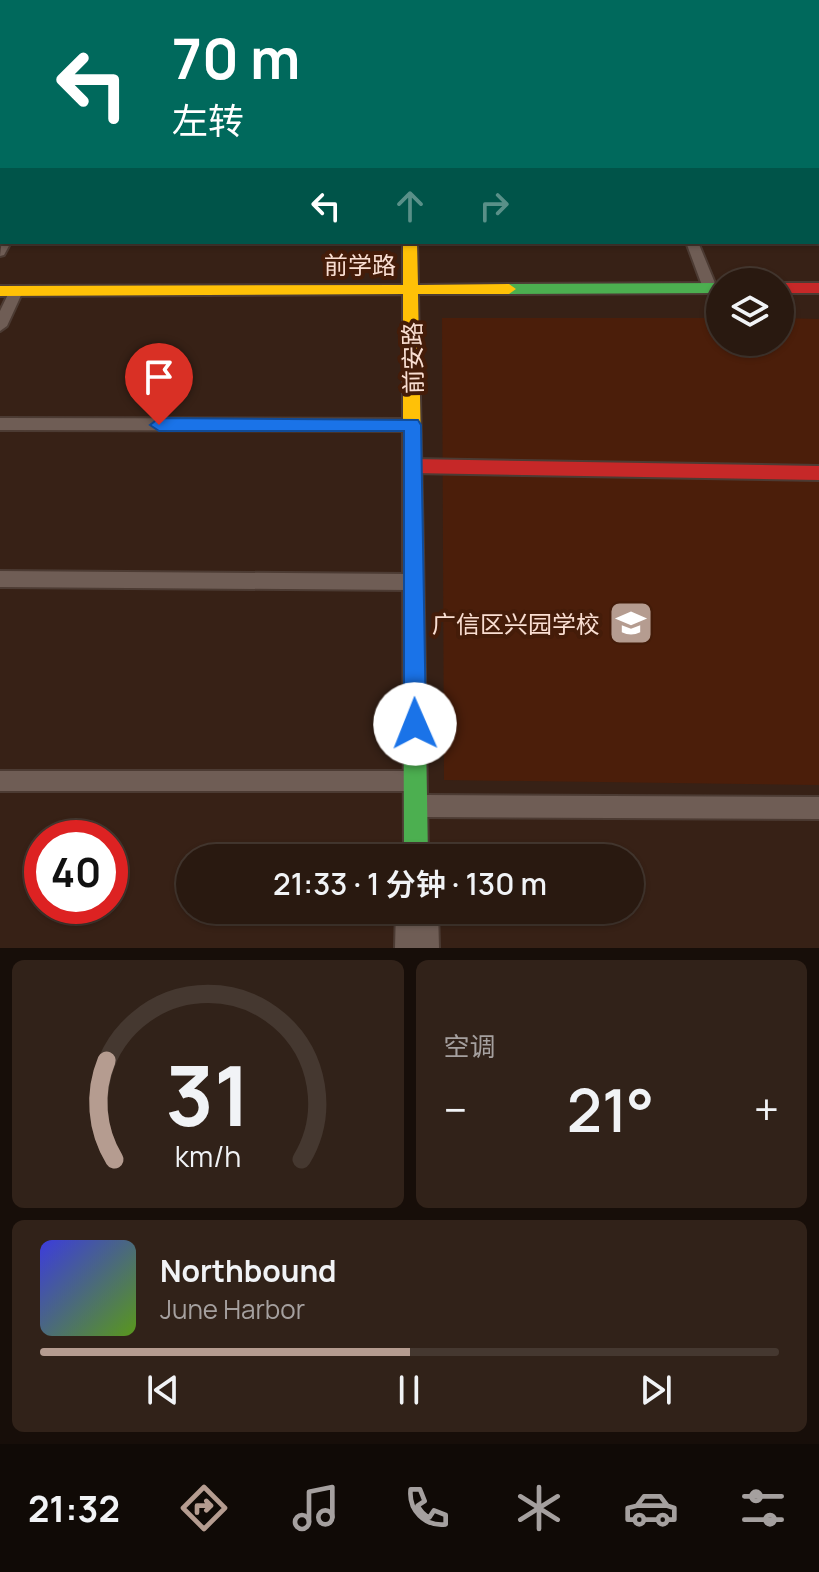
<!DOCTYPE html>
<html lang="zh">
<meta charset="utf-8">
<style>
body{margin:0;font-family:Manrope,"Noto Sans SC",sans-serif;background:#312219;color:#f1f3f6;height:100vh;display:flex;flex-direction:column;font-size:30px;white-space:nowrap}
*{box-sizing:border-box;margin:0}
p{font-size:26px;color:#a5a09f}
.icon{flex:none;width:44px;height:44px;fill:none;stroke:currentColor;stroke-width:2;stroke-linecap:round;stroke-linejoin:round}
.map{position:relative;height:948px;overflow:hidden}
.drawer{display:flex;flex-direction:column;gap:12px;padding:12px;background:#170e09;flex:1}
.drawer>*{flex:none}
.top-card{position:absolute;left:0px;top:0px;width:820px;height:244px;box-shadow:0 2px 6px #0004,0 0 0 2px #453830;background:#00695c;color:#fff;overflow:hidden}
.fabs{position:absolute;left:706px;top:268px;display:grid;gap:16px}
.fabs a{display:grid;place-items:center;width:88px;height:88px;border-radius:50%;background:#291910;box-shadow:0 2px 6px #0004,0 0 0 2px #453830;font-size:40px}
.speed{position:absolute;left:24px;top:820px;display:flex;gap:16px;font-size:40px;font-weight:700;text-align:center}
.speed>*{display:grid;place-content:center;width:104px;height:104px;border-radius:50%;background:#291910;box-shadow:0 2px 6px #0004,0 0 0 2px #453830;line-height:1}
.speed .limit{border:12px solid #d22;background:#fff;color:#111}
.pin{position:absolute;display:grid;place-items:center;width:68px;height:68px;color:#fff;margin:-82px -34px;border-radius:50% 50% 50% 0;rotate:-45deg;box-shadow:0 0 8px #0007}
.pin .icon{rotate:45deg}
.me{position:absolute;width:88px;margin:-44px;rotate:359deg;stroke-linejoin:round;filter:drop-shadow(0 0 6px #0008)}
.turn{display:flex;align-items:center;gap:28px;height:168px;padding:0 40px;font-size:36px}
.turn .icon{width:104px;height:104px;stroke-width:2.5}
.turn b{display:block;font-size:56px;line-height:68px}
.lanes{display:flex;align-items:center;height:76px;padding:0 40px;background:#0003;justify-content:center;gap:40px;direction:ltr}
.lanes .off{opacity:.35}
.big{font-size:60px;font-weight:600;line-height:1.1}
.drawer .card{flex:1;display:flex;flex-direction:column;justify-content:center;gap:12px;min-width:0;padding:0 28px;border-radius:12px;background:#312219}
.drawer .dial{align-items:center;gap:0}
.dial svg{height:208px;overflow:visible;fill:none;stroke:#453830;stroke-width:7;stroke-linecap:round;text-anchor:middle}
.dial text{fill:#f1f3f6;stroke:none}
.song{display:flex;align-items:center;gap:24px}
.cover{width:96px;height:96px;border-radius:12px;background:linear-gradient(135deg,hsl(240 70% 55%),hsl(90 70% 35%))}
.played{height:8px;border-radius:4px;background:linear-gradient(90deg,#b59c90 50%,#453830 50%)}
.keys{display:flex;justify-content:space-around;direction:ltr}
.heat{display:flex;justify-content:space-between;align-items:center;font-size:44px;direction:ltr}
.drawer .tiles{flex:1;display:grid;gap:12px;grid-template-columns:1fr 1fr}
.card:last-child{grid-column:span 2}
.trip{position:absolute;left:176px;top:844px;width:468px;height:80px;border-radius:40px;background:#291910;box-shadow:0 2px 6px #0004,0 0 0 2px #453830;font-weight:600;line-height:80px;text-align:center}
.dock{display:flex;height:128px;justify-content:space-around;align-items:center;background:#100a06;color:#a5a09f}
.dock .icon{width:56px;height:56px}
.dock .on{color:#b59c90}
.dock b{font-size:36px;color:#f1f3f6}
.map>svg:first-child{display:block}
.built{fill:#4b1e0a}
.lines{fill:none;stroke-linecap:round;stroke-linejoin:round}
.lane-casing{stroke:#4c3b33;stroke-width:4}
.street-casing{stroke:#4c3b33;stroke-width:4}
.fast-casing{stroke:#4c3b33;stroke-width:4}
.slow-casing{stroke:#4c3b33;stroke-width:4}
.jam-casing{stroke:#4c3b33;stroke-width:4}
.lane{fill:#6f5d55;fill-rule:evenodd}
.street{fill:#6f5d55;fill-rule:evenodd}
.fast{fill:#4caf50;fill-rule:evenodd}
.slow{fill:#ffc107;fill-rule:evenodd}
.jam{fill:#c62828;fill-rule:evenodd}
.route{fill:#1a73e8;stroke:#114b97;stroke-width:2}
.labels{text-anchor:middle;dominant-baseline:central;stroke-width:8;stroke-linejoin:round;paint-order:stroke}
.street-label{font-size:24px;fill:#f9ded2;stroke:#441c09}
.poi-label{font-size:24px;fill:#f9ded2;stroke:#441c09;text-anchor:end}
</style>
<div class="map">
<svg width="819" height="948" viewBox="0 0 819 948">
<rect width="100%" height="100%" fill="#372116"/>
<path class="built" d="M442,318h278v24h60v-24l39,1v466l-375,-5z"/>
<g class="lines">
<g class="lane-casing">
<path id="lane" d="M572,0h8v2h-8z
M0,53h2v6h-2z
M818,55h1v6h-1z
M0,188h2v8h-2z
M818,189l1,1v8l-1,-1z
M2,239v3h9l-7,13 -4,1z
M686,242h12l19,46 -2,3 -5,1 -7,-4z
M16,287l7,4 -16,35 -7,5v-20l11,-23z
M0,418l411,1 8,6 -8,6 -411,-1z
M0,571l408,3 6,3 3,5 -3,5 -6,3 -408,-3z
M0,771h406l7,3 3,7 -3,7 -7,3h-406z
M425,795l394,2v22l-394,-2 -7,-4 -4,-7 4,-7z"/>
</g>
<g class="street-casing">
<path id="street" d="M401,0h16v2h-16z
M0,17h2v10h-2z
M818,17h1v10h-1z
M818,111h1v12h-1z
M0,113h2v12h-2z
M396,910h42l1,38h-44z"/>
</g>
<g class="fast-casing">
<path id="fast" d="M720,283v10l-211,1 -7,-5 7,-5z
M413,543l7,2 3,6 5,307h-24l-1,-307 3,-6z"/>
</g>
<g class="slow-casing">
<path id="slow" d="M403,242h14l1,43 91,-1 7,5 -7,5h-91l5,257 -3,6 -7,2 -7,-2 -3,-6v-257l-403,2v-10l403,-1z"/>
</g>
<g class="jam-casing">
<path id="jam" d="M780,283h39v10h-39z
M413,459l406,7v14l-406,-7 -6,-2 -3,-5 3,-5z"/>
</g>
<use href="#lane" class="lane"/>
<use href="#street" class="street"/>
<use href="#fast" class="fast"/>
<use href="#slow" class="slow"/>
<use href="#jam" class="jam"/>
</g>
<path class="route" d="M159,418l259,2 3,5 5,299 -3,8 -8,3 -8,-3 -3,-8v-293h-245l-9,-6z"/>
<defs>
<g id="school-square" transform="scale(2.3)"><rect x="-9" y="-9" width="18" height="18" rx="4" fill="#b59c90" stroke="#441c09"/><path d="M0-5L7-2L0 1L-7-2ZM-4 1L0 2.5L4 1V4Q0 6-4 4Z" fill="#fff"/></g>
</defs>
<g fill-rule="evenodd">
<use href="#school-square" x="631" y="623"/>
</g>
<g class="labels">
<g class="street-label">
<text x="360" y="264">前学路</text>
<text transform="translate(412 358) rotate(-91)">前安路</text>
</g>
<g class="poi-label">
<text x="600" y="623">广信区兴园学校</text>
</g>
</g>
</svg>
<div class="fabs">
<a><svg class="icon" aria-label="layers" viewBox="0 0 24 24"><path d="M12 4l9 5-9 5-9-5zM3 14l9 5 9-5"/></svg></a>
</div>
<div class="speed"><div class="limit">40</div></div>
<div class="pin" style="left:159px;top:425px;background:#d93025"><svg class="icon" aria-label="arrive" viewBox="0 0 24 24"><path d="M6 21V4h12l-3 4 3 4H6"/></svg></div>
<svg class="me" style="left:415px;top:724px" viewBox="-20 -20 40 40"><circle r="19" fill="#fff"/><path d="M0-13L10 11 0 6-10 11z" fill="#1a73e8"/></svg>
<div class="trip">21:33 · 1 分钟 · 130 m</div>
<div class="top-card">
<div class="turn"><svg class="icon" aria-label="left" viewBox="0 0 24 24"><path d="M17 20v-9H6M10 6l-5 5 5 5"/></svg><div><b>70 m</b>左转</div></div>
<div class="lanes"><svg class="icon" aria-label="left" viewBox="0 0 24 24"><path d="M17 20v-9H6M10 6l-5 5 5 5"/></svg><svg class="icon off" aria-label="ahead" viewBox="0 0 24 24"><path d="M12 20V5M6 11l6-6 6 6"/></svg><svg class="icon off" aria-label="right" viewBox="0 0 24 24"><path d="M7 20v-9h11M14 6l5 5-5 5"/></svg></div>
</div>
</div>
<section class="drawer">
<div class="tiles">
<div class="card dial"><svg viewBox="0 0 100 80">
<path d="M14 69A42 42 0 1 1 86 69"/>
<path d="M14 69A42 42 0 0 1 11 31" stroke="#b59c90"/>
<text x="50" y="56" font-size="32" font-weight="700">31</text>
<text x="50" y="72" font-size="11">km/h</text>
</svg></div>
<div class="card"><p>空调</p>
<div class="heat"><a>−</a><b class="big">21°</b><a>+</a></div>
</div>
<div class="card">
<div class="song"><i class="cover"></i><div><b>Northbound</b><p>June Harbor</p></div></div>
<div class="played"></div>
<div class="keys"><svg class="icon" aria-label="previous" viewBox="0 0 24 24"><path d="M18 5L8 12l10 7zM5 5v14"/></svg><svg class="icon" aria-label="pause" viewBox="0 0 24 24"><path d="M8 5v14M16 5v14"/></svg><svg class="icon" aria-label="next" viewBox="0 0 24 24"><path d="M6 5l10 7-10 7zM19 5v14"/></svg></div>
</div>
</div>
</section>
<nav class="dock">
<b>21:32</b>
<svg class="icon on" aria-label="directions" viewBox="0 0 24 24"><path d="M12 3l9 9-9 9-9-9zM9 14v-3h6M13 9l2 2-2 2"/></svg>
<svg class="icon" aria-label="music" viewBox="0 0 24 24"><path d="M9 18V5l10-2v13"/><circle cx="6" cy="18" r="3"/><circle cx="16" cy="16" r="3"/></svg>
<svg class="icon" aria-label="phone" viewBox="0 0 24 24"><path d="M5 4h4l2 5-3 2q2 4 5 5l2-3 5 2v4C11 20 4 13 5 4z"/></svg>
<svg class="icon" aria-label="climate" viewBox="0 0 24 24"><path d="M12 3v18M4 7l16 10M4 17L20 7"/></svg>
<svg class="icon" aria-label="car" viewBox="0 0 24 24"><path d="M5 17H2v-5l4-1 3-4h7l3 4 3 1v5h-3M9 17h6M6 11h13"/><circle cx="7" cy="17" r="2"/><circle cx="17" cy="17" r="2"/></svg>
<svg class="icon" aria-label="filters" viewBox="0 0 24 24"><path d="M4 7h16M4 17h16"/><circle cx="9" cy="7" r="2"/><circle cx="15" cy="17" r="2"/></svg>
</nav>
